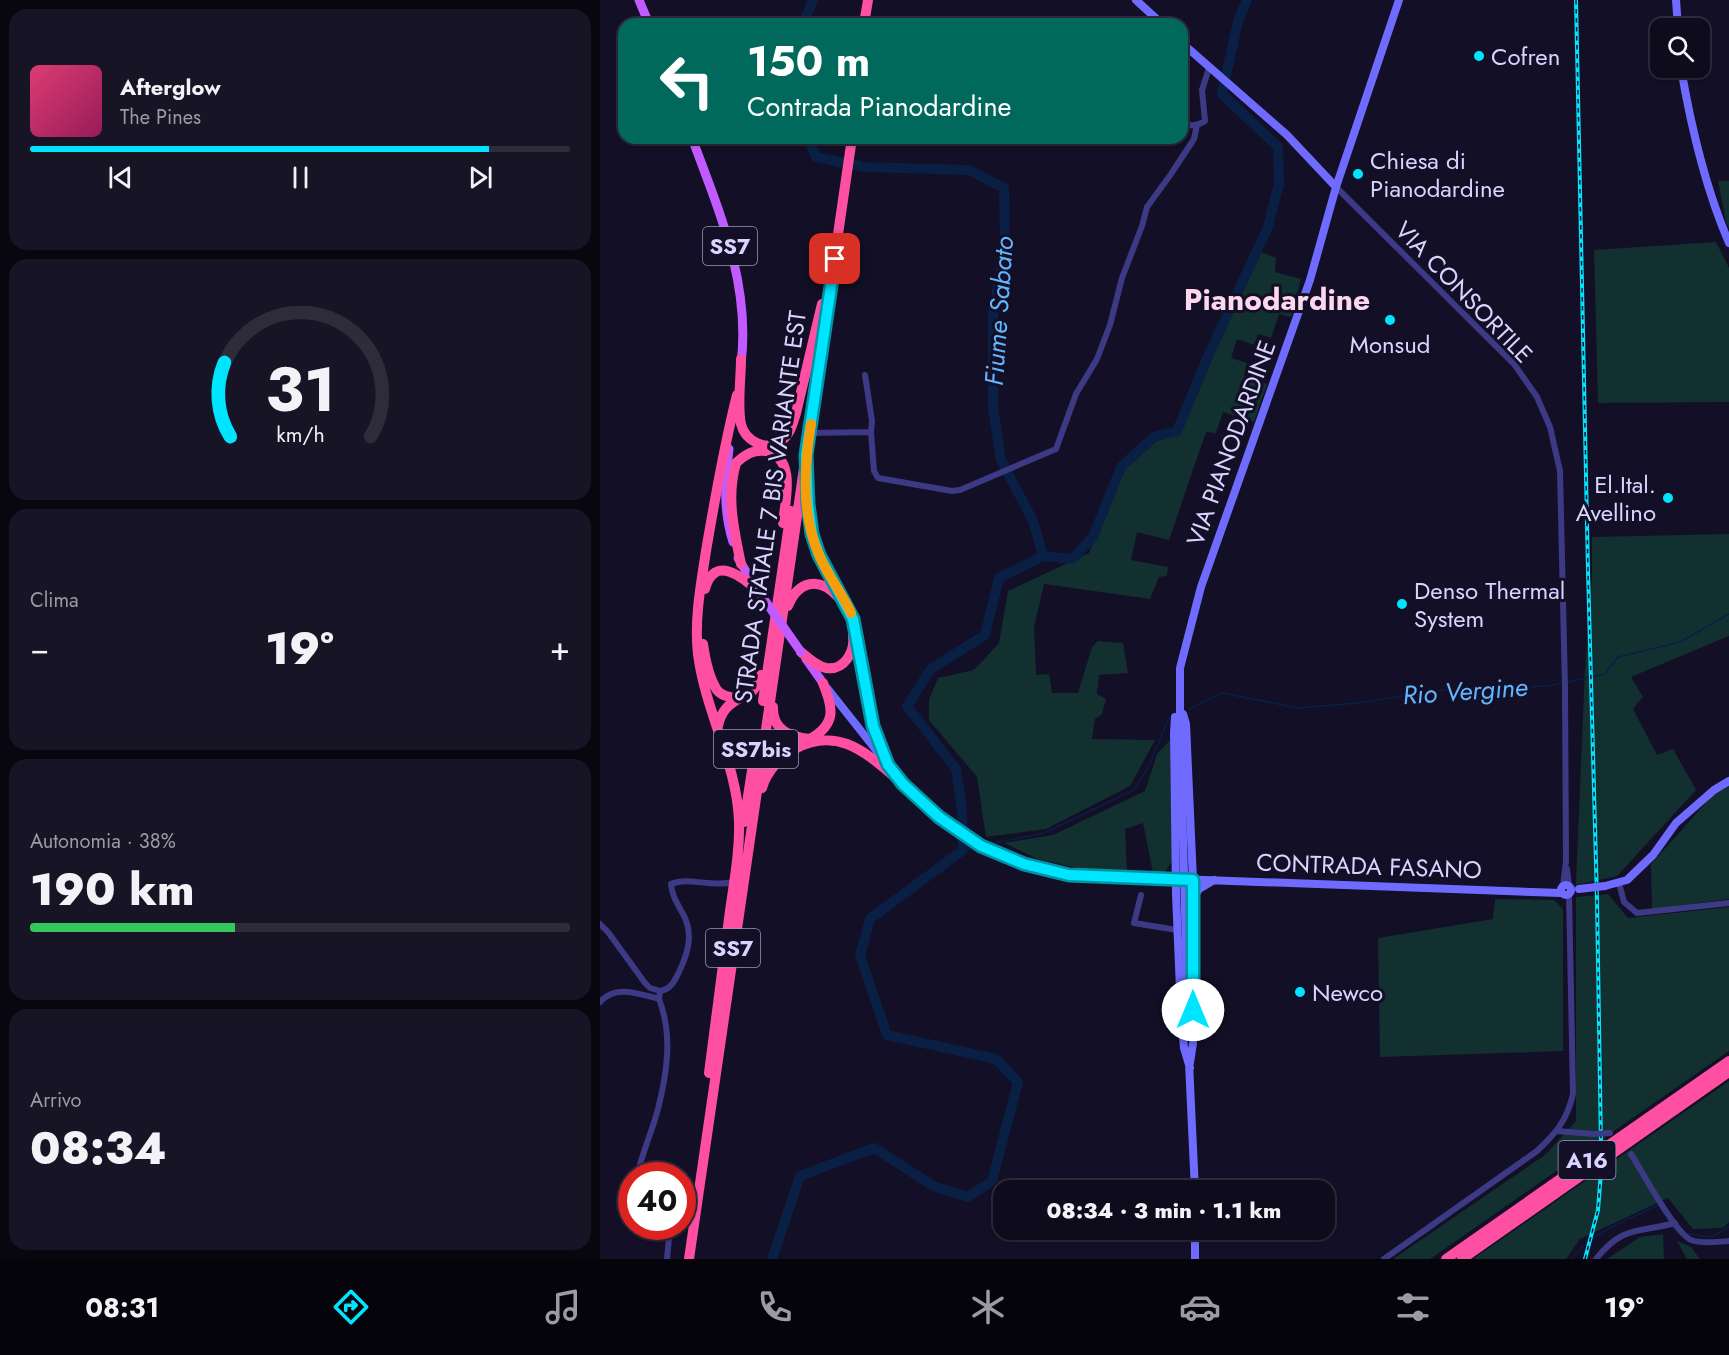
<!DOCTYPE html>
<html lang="it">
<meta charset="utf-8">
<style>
body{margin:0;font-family:Jost,sans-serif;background:#171425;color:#f1f3f6;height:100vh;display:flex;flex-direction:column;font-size:22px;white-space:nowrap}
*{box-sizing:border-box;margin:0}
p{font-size:20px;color:#9b9ba3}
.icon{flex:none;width:33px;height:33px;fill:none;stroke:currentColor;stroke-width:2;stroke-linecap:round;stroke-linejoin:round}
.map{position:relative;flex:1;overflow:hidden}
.sheet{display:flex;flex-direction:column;gap:9px;padding:9px;background:#08060f;width:600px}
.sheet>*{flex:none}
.guide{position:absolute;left:18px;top:18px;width:570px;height:126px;border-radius:18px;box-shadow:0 2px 4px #0004,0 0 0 2px #2e2b3b;background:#00695c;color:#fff;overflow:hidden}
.tools{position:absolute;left:1050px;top:18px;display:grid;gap:12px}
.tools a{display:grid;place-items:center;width:60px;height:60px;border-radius:12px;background:#0e0b1c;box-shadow:0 2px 4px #0004,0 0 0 2px #2e2b3b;font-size:30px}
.speed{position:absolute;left:18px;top:1162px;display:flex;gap:12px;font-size:30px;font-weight:700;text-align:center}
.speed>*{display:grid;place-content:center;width:78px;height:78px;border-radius:50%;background:#0e0b1c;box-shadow:0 2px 4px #0004,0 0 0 2px #2e2b3b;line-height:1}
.speed .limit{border:9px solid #d22;background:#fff;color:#111}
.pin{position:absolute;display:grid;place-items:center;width:51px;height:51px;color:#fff;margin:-26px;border-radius:12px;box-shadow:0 3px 9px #0006}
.me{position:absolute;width:66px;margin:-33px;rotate:0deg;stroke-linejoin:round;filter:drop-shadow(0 0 4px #0008)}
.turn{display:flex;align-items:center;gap:21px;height:126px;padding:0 30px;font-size:27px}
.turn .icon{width:78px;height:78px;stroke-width:2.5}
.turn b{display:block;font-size:42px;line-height:51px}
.big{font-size:45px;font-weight:800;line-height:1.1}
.sheet .widget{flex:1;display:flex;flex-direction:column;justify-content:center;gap:9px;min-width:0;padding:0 21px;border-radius:18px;background:#171425}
.sheet .dial{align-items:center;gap:0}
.dial svg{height:156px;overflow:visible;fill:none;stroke:#2e2b3b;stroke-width:7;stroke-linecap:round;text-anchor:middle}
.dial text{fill:#f1f3f6;stroke:none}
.song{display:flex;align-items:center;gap:18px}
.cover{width:72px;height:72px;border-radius:9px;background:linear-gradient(135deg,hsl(340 70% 55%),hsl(330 70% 35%))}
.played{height:6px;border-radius:3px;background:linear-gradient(90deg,#00e5ff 85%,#2e2b3b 85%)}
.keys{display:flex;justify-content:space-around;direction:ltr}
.heat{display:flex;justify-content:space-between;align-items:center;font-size:33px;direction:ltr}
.charge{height:9px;border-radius:4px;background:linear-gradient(90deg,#34c759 38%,#2e2b3b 0)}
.trip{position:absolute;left:393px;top:1180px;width:342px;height:60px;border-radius:18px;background:#0e0b1c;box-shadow:0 2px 4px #0004,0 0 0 2px #2e2b3b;font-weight:800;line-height:60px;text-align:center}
.tabs{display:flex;height:96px;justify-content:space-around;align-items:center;background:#06040b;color:#9b9ba3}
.tabs .icon{width:42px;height:42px}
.tabs .current{color:#00e5ff}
.tabs b{font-size:27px;color:#f1f3f6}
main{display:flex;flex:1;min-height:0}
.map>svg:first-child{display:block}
.green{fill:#12302f}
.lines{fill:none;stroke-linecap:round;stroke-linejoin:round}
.stream{stroke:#0a1f44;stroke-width:1.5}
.river{stroke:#0a1f44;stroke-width:10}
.street{stroke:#3d3a85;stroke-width:6}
.secondary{stroke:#6f6bff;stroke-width:8}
.primary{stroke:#c25bff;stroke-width:9}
.highway{stroke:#ff4fa3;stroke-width:10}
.rail-casing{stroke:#00e5ff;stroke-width:4}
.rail{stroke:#130f26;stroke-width:1.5;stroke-dasharray:4.5;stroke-linecap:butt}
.street-bridge{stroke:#3d3a85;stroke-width:6}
.secondary-bridge{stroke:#6f6bff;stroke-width:8}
.primary-bridge{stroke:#c25bff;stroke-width:9}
.route-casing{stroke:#0095a6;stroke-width:15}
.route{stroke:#00e5ff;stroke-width:10}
.slow{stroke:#f59e0b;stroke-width:10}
.poi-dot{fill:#00e5ff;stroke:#130f26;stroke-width:2}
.labels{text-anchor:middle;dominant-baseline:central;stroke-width:6;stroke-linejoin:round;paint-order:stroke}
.shield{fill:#130f26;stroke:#9e99be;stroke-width:1.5}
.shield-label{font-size:22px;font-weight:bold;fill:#d9d4ff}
.poi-label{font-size:24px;fill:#d9d4ff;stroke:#130f26;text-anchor:start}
.street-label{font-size:24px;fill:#d9d4ff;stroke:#130f26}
.water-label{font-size:26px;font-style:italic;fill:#62b6ff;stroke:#130f26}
.district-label{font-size:30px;font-weight:bold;fill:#ffd6f0;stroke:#130f26}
</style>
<main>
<section class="sheet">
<div class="widget">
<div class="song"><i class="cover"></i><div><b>Afterglow</b><p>The Pines</p></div></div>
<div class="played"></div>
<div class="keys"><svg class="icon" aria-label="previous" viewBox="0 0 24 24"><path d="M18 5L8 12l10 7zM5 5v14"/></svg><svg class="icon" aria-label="pause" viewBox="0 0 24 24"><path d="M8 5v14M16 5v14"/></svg><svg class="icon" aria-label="next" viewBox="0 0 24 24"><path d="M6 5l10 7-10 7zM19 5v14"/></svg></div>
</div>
<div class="widget dial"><svg viewBox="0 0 100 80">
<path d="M14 69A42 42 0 1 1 86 69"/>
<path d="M14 69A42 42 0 0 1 11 31" stroke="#00e5ff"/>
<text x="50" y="56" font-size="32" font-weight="700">31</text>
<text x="50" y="72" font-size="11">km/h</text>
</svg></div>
<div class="widget"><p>Clima</p>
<div class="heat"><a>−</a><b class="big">19°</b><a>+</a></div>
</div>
<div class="widget"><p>Autonomia · 38%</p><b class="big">190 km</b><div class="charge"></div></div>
<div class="widget"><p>Arrivo</p><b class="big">08:34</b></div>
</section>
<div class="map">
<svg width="1129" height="1259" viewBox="0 0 1129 1259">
<rect width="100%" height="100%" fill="#130f26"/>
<path class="green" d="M1118,181h11v47l-3,-6z
M1116,242l13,26v134l-131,1 -4,-153z
M661,252l15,6 -1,14 26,7 -10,38 -12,-3 -8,24 -13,-4 -4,11 -17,-6 -6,19 16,5 -3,13 23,8 -13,38 -31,-10 -7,21 -10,-1 -37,108 -32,-8 -6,28 37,7 -1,9 -8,1 -9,22 -106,-15 -10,43 2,48 13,-1 3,19h26l14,-46 6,-6 25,2 5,30 -29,2 -2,19 9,5 -4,15 -7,5 -3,20 63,1 -25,46 -84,43 -60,8 -9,-60 -48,-57v-20l9,-22 36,-8 25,-27 9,-52 81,-38 35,-84 28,-27 26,-9z
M1129,534v102l-98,41 12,20 -10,12 24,46 16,-6 23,41 -79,86 -41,9 9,-216 7,-93v-39z
M570,740l2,122 -8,11h-11l-10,-50 -18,6 2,43 -41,-2 -48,-11 -34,-16 49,-8 92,-44 12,-37z
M1129,786v113l-77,10 -1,-45 61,-68z
M1008,894l20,24 101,-11v144l-299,208h-37l152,-104 31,-34v-224z
M895,899l59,1 9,9v142l-183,6 -2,-119 115,-19z
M1129,1081v141l-6,6 -30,1 -25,-31 -88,41 -14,20h-93z
M1063,1234l1,25h-57l33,-22z
M1077,1241l14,6 9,12h-13z"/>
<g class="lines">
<path class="stream" d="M968,682l37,-8 13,-17 62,-15 49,-28
M589,709l33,-16 76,15 59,-5 85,-13 106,-4 15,-3
M389,844l55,-11 90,-43 15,-24 20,-48
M363,850l15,-4
M1071,1225l6,8h3
M1088,1234l24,3 17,-10
M972,1259c15,-25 60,-41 86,-54l11,16"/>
<path class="river" d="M203,24l10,-24
M443,556l29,3 21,-22 28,-70 33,-30 23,-6 32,-77 59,-127 11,-43 -1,-37 -56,-53 16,-73 9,-21
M172,1259l28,-83 74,-28 61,39 33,10 24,-16 26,-99 -22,-23 -109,-24 -27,-80 10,-36 93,-69 -1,-41 -6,-40 -49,-63 24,-37 54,-34 14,-57 44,-22 -10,-35 -32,-61 -8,-52v-98l12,-57 -1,-65 -35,-18 -105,-3 -48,-10 -8,-19"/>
<path class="street" d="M582,124c8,2 16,2 23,-3l-3,-31 7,-22
M736,187l178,177 23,33 13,30 10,44 5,217 1,173 -3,25
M265,375l7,46 -1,11
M209,433l62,-1 3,39 4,7 74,13 8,-1 96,-41 20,-55 21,-35 13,-34 12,-47 20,-52 5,-19 24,-33 23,-35 3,-14
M967,869l2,18
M1019,883l5,19 13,11 92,-10
M541,895l-7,28 43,7
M0,924l8,8 37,51 5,5 10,3
M59,999l1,-8c11,-2 14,-9 19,-19 9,-19 15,-38 4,-58 -6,-11 -11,-18 -12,-30 18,-8 39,4 63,-2
M0,1002c16,-18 39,-8 59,-3 14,36 8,74 -1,110 -6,23 -16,44 -21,67
M957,1131l36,3
M1031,1154c11,17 44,79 60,86 10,4 28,2 38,1
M67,1259l3,-32
M784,1259l153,-108c20,-19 30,-31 36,-57l-4,-200
M996,1259c27,-34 42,-26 79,-36"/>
<path class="secondary" d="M536,0l26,24
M1076,0l2,28
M582,43l105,92 49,52
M1081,68c10,59 24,119 48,175
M227,688l57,72
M583,714l3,10 7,156v163l-3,20
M575,717l-1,16 2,161 5,119 3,35 6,20
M580,729v-61l21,-81 109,-307 26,-93 63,-187
M299,780c8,10 18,18 28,26 43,39 86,57 142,69l492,18
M961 890a5 5 0 1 1 10 0a5 5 0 1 1-10 0Z
M1005,886l22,-6 26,-25 23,-32 38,-33 15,-9
M593,899l6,-10 15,-9
M589,1063l6,128
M595,1259v-29"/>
<path class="primary" d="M39,0l10,24
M92,138c27,73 59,146 49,226
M129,449c-4,33 -6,61 4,93
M138,558l16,27
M206,659l17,24"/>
<path class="highway" d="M264,24l4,-24
M141,359c0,19 -4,47 0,65 4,17 25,28 40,17 9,-6 12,-18 15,-28l26,-109
M206,486l6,48 7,21 24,42 10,22 20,107 15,39
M141,564c-7,-34 -15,-67 -5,-101 9,-8 17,-14 30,-12 31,7 19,50 17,72
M105,589c9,-35 38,-12 54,3
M188,606c10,-25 31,-30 50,-9
M103,644c2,14 6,34 14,46 3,4 8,6 13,7 17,4 26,-7 31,-22
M201,652c7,6 15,14 25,16 18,3 29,-16 27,-32
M163,701l28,-190
M173,707c-1,23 17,30 37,32 27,-15 23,-32 13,-56
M118,726c3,-14 9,-21 22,-28
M162,788c10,-33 50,-57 85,-44 21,8 39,26 56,40
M144,822l9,-58
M109,1073c7,-54 14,-108 21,-162 4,-29 10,-60 9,-90 -2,-57 -34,-110 -41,-167 -4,-34 3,-70 8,-103 9,-53 18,-105 31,-156
M89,1259l163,-1121
M846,1259l283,-198
M862,1259l267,-187"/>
<g class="rail-casing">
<path id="rail" d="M976,0l12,571 9,329 4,246
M985,1259l13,-49 3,-38"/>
</g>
<use href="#rail" class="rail"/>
<path class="street-bridge" d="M993,1134l17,-1"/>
<path class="secondary-bridge" d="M580,729l8,290
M979,889l26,-3"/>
<path class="primary-bridge" d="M159,592l42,60"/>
</g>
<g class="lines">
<g class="route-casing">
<path id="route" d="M235,259l-29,196 2,49 4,30 7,21 34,64 20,107 15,39 15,19 36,33 42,29 43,18 45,11 124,5v130"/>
</g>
<use href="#route" class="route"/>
<path class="slow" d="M211,424c-7,43 -10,92 9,133 8,19 22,36 31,56"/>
</g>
<g class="poi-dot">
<circle cx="879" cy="56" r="6"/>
<circle cx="758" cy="174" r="6"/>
<circle cx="790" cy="320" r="6"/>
<circle cx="1068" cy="498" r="6"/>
<circle cx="802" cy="604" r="6"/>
<circle cx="700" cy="992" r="6"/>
</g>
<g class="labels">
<g class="shield">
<rect x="103" y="227" width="54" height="38" rx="4.5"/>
<rect x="114" y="730" width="84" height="38" rx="4.5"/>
<rect x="106" y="929" width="54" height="38" rx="4.5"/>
<rect x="958.5" y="1141" width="57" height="38" rx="4.5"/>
</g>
<g class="shield-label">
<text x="130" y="246">SS7</text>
<text x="156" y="749">SS7bis</text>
<text x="133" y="948">SS7</text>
<text x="987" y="1160">A16</text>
</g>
<g class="poi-label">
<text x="891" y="56">Cofren</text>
<text x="770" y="160">Chiesa di<tspan x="770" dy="28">Pianodardine</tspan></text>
<text x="790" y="344" text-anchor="middle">Monsud</text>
<text x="1056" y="484" text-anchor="end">El.Ital.<tspan x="1056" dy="28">Avellino</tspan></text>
<text x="814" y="590">Denso Thermal<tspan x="814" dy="28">System</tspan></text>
<text x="712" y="992">Newco</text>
</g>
<g class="street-label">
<text transform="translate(864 292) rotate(46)">VIA CONSORTILE</text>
<text transform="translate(631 443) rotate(-70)">VIA PIANODARDINE</text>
<text transform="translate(170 507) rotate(-82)">STRADA STATALE 7 BIS VARIANTE EST</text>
<text transform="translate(769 866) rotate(2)">CONTRADA FASANO</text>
</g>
<g class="water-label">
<text transform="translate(399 311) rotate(-86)">Fiume Sabato</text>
<text transform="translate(865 691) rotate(-4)">Rio Vergine</text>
</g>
<g class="district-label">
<text x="677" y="299">Pianodardine</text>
</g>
</g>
</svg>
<div class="tools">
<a><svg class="icon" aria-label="search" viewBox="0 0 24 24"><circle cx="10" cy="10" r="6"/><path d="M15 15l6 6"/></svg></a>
</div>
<div class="speed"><div class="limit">40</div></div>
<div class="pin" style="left:235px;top:259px;background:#d93025"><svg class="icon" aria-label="arrive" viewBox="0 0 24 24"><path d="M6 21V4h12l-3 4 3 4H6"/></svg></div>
<svg class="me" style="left:593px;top:1010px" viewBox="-20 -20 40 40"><circle r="19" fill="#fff"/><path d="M0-13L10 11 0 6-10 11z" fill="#00e5ff"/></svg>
<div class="trip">08:34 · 3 min · 1.1 km</div>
<div class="guide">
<div class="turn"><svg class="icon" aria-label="left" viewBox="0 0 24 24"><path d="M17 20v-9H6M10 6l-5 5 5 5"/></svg><div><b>150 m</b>Contrada Pianodardine</div></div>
</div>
</div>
</main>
<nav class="tabs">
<b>08:31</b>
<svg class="icon current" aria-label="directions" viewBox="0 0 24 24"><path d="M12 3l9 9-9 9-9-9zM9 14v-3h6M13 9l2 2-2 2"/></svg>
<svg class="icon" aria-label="music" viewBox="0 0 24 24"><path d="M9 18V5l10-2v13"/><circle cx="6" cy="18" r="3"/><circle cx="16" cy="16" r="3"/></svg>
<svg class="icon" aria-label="phone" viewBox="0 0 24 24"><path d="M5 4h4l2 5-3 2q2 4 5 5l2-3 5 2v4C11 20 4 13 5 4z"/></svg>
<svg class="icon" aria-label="climate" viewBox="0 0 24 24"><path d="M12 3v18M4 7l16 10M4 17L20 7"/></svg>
<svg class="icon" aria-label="car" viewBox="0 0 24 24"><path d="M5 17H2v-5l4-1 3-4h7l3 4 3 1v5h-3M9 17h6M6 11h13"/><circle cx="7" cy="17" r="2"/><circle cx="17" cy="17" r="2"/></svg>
<svg class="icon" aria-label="filters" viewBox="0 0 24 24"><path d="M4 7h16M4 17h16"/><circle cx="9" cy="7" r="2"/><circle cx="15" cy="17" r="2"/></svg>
<b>19°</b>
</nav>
